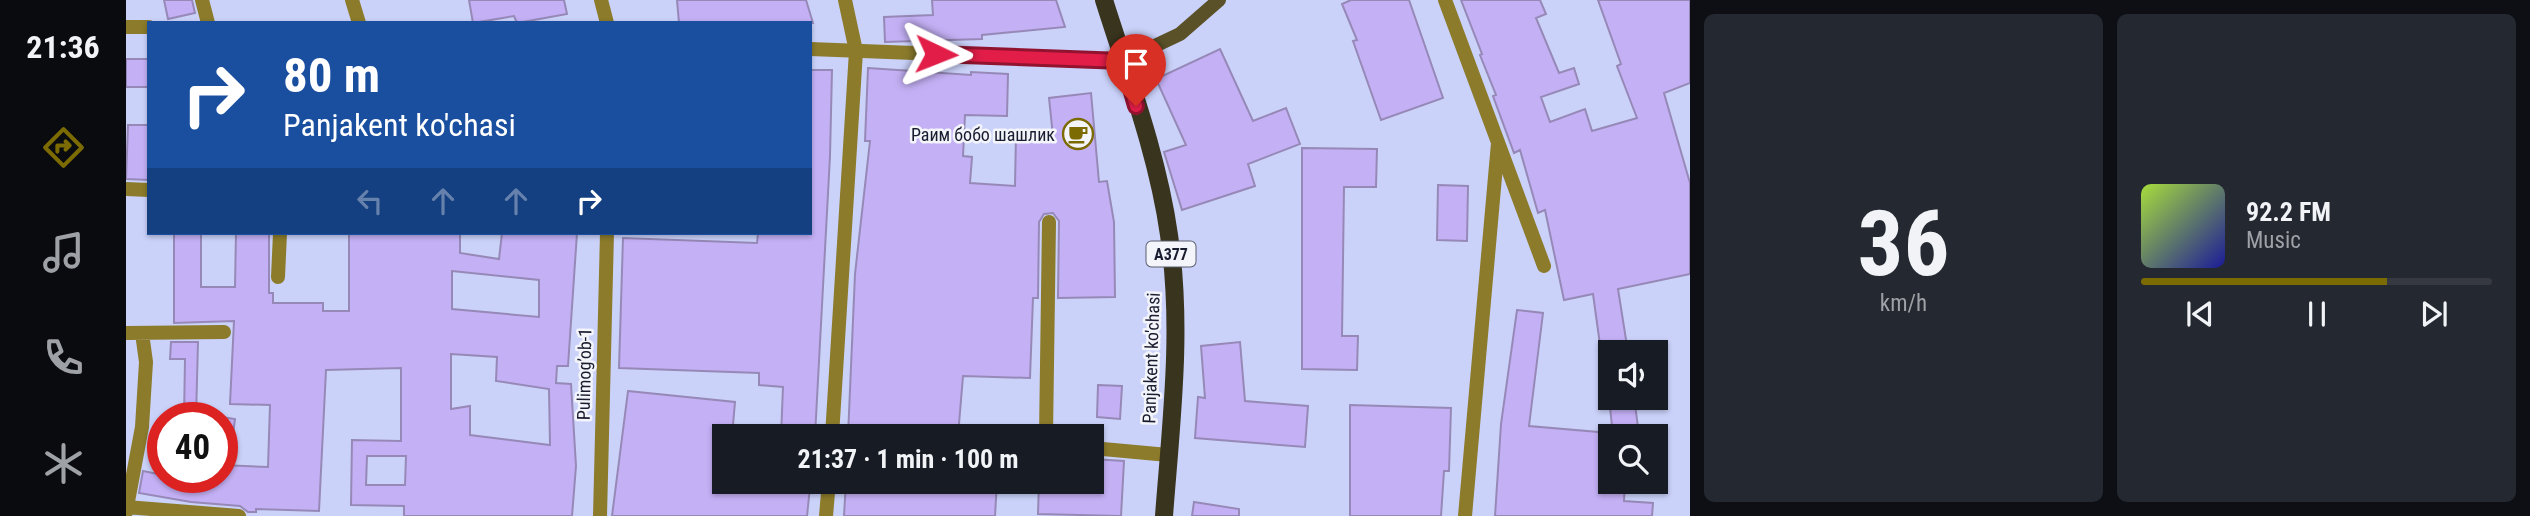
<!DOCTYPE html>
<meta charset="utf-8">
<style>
body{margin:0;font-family:"Roboto Condensed",sans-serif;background:#242831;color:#f1f3f6;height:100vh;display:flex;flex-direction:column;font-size:26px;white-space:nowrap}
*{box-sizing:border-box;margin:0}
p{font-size:23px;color:#9ea1a6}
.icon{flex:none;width:38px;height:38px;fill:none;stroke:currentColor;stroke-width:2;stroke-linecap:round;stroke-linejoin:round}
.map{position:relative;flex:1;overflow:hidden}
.side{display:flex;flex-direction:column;gap:14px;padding:14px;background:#0d0f14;width:840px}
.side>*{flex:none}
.hud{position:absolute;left:21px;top:21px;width:665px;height:214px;border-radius:0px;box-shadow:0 2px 5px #0004;background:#1a4fa0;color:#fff;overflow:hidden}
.tools{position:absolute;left:1472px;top:340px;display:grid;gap:14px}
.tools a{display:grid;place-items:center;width:70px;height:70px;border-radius:0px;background:#171b24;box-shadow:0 2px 5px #0004;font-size:35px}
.speed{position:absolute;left:21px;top:402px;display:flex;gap:14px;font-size:35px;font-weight:700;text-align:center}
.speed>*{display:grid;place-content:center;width:91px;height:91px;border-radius:50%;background:#171b24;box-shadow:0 2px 5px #0004;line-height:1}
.speed .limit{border:10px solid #d22;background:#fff;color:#111}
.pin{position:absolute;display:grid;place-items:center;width:60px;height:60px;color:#fff;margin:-72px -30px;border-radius:50% 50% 50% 0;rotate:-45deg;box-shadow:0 0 7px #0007}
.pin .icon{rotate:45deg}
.me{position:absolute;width:77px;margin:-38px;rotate:92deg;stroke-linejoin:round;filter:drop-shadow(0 0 5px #0008)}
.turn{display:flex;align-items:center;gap:24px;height:147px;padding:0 21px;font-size:32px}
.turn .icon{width:91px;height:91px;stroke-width:2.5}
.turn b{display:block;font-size:49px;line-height:60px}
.lanes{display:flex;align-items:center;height:66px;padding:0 21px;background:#0003;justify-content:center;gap:35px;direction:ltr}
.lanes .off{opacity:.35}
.side .widget{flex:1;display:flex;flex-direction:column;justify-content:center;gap:10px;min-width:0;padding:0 24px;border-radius:10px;background:#242831}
.side .dial{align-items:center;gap:0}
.dial b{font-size:91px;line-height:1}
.song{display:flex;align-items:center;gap:21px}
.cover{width:84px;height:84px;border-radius:10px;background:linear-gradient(135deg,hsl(80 70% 55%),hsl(240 70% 35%))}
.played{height:7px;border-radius:4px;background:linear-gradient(90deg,#7c6a02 70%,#363941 70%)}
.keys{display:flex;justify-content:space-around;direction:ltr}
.side .tiles{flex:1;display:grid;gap:14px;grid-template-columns:repeat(2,1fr)}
.trip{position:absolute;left:586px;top:424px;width:392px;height:70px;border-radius:0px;background:#171b24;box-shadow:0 2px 5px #0004;font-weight:700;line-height:70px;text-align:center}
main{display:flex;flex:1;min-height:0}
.tab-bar{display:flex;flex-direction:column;width:126px;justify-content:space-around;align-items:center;background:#090b0e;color:#9ea1a6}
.tab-bar .icon{width:49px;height:49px}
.tab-bar .selected{color:#7c6a02}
.tab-bar b{font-size:32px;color:#f1f3f6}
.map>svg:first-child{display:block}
.building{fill:#c4b0f5;stroke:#9689b7;stroke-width:2;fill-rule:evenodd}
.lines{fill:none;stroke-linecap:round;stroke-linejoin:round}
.minor{stroke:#8b7b2b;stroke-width:14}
.tertiary{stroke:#8b7b2b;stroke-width:14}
.secondary{stroke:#5a5128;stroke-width:14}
.primary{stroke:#39341d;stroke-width:18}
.route-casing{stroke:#92132f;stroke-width:18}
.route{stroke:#e11d48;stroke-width:12}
.labels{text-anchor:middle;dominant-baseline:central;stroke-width:5;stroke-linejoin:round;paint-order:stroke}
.shield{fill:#f4f5fb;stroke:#5b5e6c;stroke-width:2}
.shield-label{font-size:16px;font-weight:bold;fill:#1a1d2f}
.poi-label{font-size:18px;fill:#1a1d2f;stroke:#f4f5fb;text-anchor:end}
.street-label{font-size:18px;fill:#1a1d2f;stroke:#f4f5fb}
</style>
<main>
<nav class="tab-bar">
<b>21:36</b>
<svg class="icon selected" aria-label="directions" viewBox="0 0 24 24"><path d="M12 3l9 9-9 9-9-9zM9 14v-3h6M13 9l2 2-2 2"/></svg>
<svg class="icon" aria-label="music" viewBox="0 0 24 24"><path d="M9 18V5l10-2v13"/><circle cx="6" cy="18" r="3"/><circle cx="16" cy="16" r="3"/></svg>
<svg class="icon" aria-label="phone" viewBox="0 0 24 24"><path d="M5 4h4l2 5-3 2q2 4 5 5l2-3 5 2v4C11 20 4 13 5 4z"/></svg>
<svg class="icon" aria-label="climate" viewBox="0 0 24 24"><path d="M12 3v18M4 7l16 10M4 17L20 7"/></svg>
</nav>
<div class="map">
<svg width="1564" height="516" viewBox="0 0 1564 516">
<rect width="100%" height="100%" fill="#cbd2fa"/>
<path class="building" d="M38,0h28l3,13 -27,6z
M343,0h95l3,14 -50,9 -3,-7 -41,7z
M551,0h129l7,23h-134z
M806,0h124l9,27 -83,8v4l-97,3 -1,-25 49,-2z
M1225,0h58l34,98 -62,22 -28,-79 4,-1 -15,-36z
M1335,0h79l6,14 -10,4 23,55 15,-5 5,16 -38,13 9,25 35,-13 7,22 45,-13 -20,-52 4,-2 -23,-64h92v83l-26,10 26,90v91l-72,15 10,63h-27l-8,-58 -29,6 -19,-90 -7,3 -18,-63 -6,3 -21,-57 3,-1 -16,-40 2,-1z
M1094,49l33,72 33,-13 14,36 -52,20 7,22 -73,24 -18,-58 22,-7 -30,-66z
M0,59h23v28h-23z
M742,68l103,7v-3l37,2 -1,42 -42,-1 -2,41 9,1 -2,26 45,3 1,-52 37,2 -4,-38 42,-5 8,89 8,-1 7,41 1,75 -57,1 1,-77 -6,-8 -9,1 -5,8 -1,76h-5l-3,80 -67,-2 -5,60h-110l7,-162 15,-133h-5z
M684,70h22l-2,86 -15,280h-34l2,-49 -24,-2v-12l-140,-5 4,-130 134,5 1,-10h52z
M2,125h21v55l-23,-1z
M1176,148l75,1 -1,38h-32l-2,149h16l-1,34 -55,-1z
M1312,185l30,1 -1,55 -30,-1z
M48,233h27v54h34l1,-54h33v60h4v10h50v8h26v-78h111v20l39,6 3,-26h75l-9,133h-11l-1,17 15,1 5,82 -4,50h-168v-10l-53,-1 1,-65 49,1v-73l-75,2 -7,141 -63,-2v3h-8l-8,-6 -49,-4 -52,-9 4,-22 20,4v3h59v-13l46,2 2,-62 -40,-1 4,-83 -60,2zM326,271l87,9v37l-87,-8zM325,354l46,3 -1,24 53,8 1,56 -80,-10v-29l-19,3zM241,456h39l-1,29h-39z
M1391,310l26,3 -14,113 81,7v48h15l-1,20 29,2 -1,13h-157l6,-92z
M45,342h27l-2,76h-12l1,-59h-15z
M1114,342l5,59 63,5 -3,41 -110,-9 3,-41 7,1 -4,-52z
M972,385l24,1 -2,33 -23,-2z
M502,391l107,11 -3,34h-8v45l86,6 -3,29h-195z
M1483,397h25l4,30 -9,1v8h-16z
M1224,405l101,3 -2,63h-5l-3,45h-91z
M96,417l13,2 -5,38h-8z
M966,459l32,2 -3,55 -83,-2 1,-33h53z
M720,481h151l-2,35h-151z
M1068,502l45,7v7h-47z"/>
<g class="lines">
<path class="minor" d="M76,0l6,23
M226,0l7,23
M475,0l6,23
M1319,0l99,266
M0,189l23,1
M152,277l2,-44
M0,333l98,-1
M706,436l24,-385 -11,-51
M920,436l3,-214
M966,448l76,7
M0,507l113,9
M0,512l16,-85 4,-65 -4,-29
M474,516l7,-283
M700,516l3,-35
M1339,516l33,-373"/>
<path class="tertiary" d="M0,27h23
M684,49l313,12"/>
<path class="secondary" d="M997,61l57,-27 39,-34"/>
<path class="primary" d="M978,0c24,76 54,156 65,235 14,94 2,188 -5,281"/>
</g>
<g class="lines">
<g class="route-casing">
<path id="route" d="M810,54l187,7 13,45"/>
</g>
<use href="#route" class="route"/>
</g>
<defs>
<g id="cafe-ring" transform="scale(1.575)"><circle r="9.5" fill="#f4f5fb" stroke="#7c6a02" stroke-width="1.5"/><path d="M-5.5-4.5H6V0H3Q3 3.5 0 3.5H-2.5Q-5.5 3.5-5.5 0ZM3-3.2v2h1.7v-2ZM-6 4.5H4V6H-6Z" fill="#7c6a02"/></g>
</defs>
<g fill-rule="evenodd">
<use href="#cafe-ring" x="952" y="134"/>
</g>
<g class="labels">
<rect class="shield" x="1020.5" y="241.5" width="49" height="25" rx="5"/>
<g class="shield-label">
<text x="1045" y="254">A377</text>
</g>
<g class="poi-label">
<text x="929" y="134">Раим бобо шашлик</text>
</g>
<g class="street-label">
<text transform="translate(1025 358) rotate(-88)">Panjakent ko'chasi</text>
<text transform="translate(458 374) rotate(-89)">Pulimog’ob-1</text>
</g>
</g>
</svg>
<div class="tools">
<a><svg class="icon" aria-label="sound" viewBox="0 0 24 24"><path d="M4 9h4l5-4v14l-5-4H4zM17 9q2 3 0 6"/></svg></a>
<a><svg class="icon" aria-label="search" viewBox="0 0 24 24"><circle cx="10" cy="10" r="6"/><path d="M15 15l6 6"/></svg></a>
</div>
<div class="speed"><div class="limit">40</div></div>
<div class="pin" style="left:1010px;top:106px;background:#d93025"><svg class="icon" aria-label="arrive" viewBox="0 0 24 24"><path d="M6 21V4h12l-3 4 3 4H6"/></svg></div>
<svg class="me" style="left:810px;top:54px" viewBox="-20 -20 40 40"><path d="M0-17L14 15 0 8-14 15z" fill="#e11d48" stroke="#fff" stroke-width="4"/></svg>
<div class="trip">21:37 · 1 min · 100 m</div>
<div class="hud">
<div class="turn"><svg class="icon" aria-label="right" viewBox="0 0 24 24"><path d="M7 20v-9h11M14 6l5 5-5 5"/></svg><div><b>80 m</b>Panjakent ko'chasi</div></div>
<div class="lanes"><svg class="icon off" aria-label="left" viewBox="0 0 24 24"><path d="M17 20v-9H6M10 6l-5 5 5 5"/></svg><svg class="icon off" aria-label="ahead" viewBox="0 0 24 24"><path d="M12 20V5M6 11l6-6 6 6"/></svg><svg class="icon off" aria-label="ahead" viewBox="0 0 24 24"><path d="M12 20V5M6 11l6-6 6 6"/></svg><svg class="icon" aria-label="right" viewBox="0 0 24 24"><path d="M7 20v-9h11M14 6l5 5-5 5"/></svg></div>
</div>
</div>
<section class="side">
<div class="tiles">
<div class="widget dial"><b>36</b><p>km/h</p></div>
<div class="widget">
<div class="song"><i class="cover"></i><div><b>92.2 FM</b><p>Music</p></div></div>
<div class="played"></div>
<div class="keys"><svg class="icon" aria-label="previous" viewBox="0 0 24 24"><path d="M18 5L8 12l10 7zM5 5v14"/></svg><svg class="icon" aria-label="pause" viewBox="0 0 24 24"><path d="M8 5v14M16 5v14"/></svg><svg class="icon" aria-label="next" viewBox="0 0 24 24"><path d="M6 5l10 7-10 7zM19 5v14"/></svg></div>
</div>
</div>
</section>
</main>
